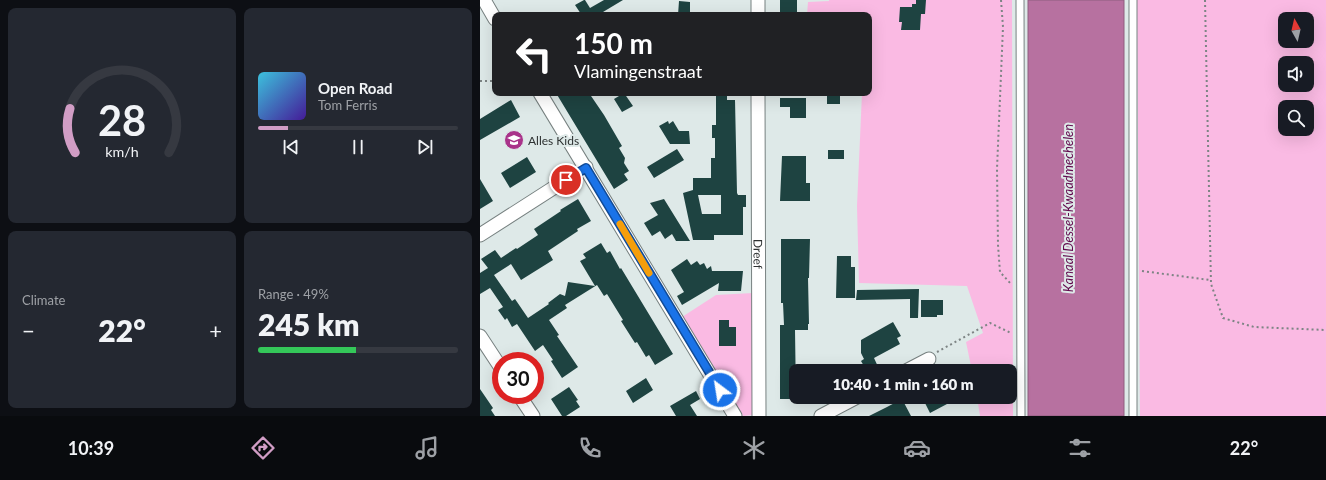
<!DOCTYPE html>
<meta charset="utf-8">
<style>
body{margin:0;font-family:Lato,sans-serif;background:#242831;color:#f1f3f6;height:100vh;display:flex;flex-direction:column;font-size:15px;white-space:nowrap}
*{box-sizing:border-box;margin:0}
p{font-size:13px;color:#9ea1a6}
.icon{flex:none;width:22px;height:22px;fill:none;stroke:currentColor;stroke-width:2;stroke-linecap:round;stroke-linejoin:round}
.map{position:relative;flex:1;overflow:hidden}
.side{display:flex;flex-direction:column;gap:8px;padding:8px;background:#0d0f14;width:480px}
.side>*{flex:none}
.hud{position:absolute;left:12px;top:12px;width:380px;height:84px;border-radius:8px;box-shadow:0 4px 16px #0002;background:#202124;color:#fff;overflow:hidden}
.needle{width:26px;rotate:352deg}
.buttons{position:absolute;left:798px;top:12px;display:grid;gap:8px}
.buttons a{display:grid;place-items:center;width:36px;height:36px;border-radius:8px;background:#171b24;box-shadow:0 4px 16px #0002;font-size:20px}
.speed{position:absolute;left:12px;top:352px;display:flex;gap:8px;font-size:20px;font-weight:700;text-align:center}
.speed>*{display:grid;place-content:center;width:52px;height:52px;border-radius:50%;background:#171b24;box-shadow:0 4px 16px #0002;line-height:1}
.speed .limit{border:6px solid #d22;background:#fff;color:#111}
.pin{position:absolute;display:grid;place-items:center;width:34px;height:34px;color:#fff;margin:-17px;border:2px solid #fff;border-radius:50%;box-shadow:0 1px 4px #0007}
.me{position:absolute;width:44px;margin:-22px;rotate:329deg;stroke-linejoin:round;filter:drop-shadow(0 0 3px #0008)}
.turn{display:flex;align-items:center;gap:14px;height:84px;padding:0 16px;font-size:18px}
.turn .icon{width:52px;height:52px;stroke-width:2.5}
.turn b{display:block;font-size:28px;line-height:34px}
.big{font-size:30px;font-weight:800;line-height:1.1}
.side .card{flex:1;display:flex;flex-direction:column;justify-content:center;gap:6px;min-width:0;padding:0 14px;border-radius:8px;background:#242831}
.side .dial{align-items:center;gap:0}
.dial svg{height:104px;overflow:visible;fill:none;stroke:#363941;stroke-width:7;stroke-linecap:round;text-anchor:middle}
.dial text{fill:#f1f3f6;stroke:none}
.song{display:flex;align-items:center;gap:12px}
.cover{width:48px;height:48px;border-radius:6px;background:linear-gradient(135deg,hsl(190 70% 55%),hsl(260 70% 35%))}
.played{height:4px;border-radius:2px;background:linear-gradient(90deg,#d19dc5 15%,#363941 15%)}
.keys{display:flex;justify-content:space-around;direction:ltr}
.heat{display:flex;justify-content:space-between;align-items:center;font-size:22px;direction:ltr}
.charge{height:6px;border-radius:3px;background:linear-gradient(90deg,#34c759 49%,#363941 0)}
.side .tiles{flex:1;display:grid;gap:8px;grid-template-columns:repeat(2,1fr)}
.trip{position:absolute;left:309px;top:364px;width:228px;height:40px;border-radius:8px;background:#171b24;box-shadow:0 4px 16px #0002;font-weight:800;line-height:40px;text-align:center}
.dock{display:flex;height:64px;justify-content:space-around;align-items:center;background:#090b0e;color:#9ea1a6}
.dock .icon{width:28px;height:28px}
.dock .selected{color:#d19dc5}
.dock b{font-size:18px;color:#f1f3f6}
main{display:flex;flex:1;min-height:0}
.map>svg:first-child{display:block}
.green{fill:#fabae3;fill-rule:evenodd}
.water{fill:#b771a0;stroke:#8e5e7f}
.building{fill:#1e4341;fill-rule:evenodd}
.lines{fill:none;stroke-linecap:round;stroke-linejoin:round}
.service-casing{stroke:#778180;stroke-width:9}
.minor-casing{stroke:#778180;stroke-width:15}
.path{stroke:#7d8484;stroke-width:2;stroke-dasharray:2 3;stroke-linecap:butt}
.service{stroke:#fff;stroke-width:7}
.minor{stroke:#fff;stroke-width:13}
.route-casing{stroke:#114b97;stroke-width:10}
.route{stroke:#1a73e8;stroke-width:7}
.slow{stroke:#f59e0b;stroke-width:7}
.labels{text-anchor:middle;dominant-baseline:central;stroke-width:4;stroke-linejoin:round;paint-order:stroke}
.poi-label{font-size:12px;fill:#2e3232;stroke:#dee9e8;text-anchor:start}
.street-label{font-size:12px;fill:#2e3232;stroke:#dee9e8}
.water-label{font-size:13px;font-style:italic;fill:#61094d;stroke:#dee9e8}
</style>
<main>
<section class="side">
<div class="tiles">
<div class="card dial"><svg viewBox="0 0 100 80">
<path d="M14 69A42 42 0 1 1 86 69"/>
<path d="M14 69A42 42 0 0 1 10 35" stroke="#d19dc5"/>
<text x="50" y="56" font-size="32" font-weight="700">28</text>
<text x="50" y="72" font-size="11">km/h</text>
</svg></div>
<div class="card">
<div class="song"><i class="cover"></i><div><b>Open Road</b><p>Tom Ferris</p></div></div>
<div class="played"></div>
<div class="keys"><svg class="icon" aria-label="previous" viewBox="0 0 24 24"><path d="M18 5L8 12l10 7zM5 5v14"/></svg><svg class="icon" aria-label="pause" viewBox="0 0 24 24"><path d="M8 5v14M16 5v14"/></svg><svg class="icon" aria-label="next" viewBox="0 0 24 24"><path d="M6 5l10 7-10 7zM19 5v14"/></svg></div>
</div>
<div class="card"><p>Climate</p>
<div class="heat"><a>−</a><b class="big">22°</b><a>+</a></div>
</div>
<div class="card"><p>Range · 49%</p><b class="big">245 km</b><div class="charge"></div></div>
</div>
</section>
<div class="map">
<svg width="846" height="416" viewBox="0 0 846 416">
<rect width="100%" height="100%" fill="#dee9e8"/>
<path class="green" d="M349,0h183l1,416h-33l-3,-19h33v-26h-38l-6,-29 17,-9 -16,-47 -108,-3 -2,-77 5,-113h7v-78h-62l1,-13 21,-1z
M657,0h189v416h-186zM805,19h22v22h-22zM805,63h22v22h-22zM805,107h22v22h-22z
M273,293v122l-10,1 -61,-99 34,-22z"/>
<path class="water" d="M548,0h96v416h-96z"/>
<path class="building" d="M104,0h1l5,8 14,-8h19l-25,15h-19l2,-1 -6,-9z
M300,0h17v15h-17z
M436,0h10l-1,14h-4l-1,16h-19l1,-8h-3l1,-15h12v-3h4z
M199,1l11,1v13h-12z
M76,93h33l15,22 18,31 -3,2 6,10 -1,5 5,8 -5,3 4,6 -14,9z
M144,93l9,13 -11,6 -8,-13z
M347,94h13v10h-13z
M236,95l11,1v4h8l2,93 1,2h8v12h-3v28h-29v5h-21l-10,-47 10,-3v-12h18v-20h4v-20h-3v-13h4zM218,195h23v19h-19z
M300,98h26v20h-16v-11h-10z
M31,100l9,17 -40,23v-21z
M188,121l1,3 4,-3 6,10h10l1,13h-20l-11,-18z
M197,149l7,11 -30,18 -7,-11z
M348,150h16v9h-16z
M302,156h24v27h4v18h-30z
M47,157l9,15 -26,16 -9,-15z
M0,179l13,22 -13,8z
M98,199l13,22 -14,8 1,2 -30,20 5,9 -32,20 -10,-16 -17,11 18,26 3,-2 13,19 21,-14 -1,-1 12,-9 5,2 3,-14 27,4 -15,-25 6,-3 -3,-4 18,-11 6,10 3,-2 10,18 1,-1 52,86 -18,11 -6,-10 -3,2 -9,-15 -2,1 -14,-22 2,-1 -16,-26 -3,2 -7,-11 -32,20 2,3 -18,12 10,15 -2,1 21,31 -16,11 -11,-17 2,-1 -10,-15 -8,6 -18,-27 -5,3 -5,-9 -2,2 -7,-10 5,-3 -13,-19 -10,6v-21l8,-5 -7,-9 14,-9 6,8 15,-10 1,1 21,-14 -4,-6 27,-18 -1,-1z
M184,199l26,42h-14l-4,-7 -7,5 -5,-8 -8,5 -8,-13 14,-8 -8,-12z
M301,239h29l-1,39h-1l1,46h-1v6h-13l1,69h-16v-74h4l-1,-22h-2z
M357,256h14v11h4v31h-19z
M207,259l4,6 6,-4 3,4 4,-2 3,6 4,-3 1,5h31l-2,20h-23l1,-8 -37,22 -5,-9 7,-4 -13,-22z
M439,289l-1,29h-8v-19l-54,1 1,-10z
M441,300h22v15h-6v2h-16z
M239,320h10v7h7v19h-17z
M413,322l8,14 -4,2 3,6 -26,14 6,13h-8l-3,-5 -4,2 -4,-7 3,-2 -3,-6v-13z
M166,378l7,12 -20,13 -7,-12z
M89,387l9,13 -2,1 4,6 -14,9h-4l-11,-17z
M0,389l13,19 -2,2 4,6h-15z
M216,391l4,8 -10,6 7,11h-21l-6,-10z
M442,397h21l4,7 -17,9z
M422,399l9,17h-42l18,-9z"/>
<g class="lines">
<g class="service-casing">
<path id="service" d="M540,0l1,416
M653,0v416"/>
</g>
<g class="minor-casing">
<g id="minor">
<path d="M4,0l11,19"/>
<path d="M278,15v-15"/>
<path d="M60,93l195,323"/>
<path id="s1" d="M278,93l1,323"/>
<path d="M0,235l106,-68"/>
<path d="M0,336l21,32"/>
<path d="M426,371l23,-12"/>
<path d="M39,395l14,21"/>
<path d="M341,416l36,-19"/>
</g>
</g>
<path class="path" d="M521,0l2,27 -6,142 1,76 2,27 11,12
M725,0l6,284 12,34 31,9 72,3
M0,81h15
M662,271l68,9
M457,352l53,-29 21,10"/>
<use href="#service" class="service"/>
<use href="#minor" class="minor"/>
</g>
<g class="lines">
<g class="route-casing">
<path id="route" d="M86,180l20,-12 134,222"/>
</g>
<use href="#route" class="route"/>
<path class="slow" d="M140,224l29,49"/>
</g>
<defs>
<g id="school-disc" transform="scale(1)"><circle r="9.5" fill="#a9338a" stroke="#dee9e8"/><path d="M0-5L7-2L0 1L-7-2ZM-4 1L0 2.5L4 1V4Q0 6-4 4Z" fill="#fff"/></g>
</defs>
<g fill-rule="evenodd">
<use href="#school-disc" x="34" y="140"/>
</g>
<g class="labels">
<g class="poi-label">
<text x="48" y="140">Alles Kids</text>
</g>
<g class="street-label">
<text stroke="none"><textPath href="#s1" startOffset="161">Dreef</textPath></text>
</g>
<g class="water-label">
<text transform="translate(588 208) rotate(-90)">Kanaal Dessel-Kwaadmechelen</text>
</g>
</g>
</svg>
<div class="buttons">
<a><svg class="needle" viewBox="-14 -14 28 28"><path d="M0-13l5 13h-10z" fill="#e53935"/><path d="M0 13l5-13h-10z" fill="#9ea1a6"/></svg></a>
<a><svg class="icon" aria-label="sound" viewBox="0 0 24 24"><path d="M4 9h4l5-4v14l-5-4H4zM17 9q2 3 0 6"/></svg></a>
<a><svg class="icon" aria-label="search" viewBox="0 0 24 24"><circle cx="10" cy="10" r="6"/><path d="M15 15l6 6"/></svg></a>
</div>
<div class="speed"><div class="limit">30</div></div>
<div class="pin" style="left:86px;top:180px;background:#d93025"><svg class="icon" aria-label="arrive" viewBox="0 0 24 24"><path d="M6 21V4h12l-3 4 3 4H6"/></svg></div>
<svg class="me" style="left:240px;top:390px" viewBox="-20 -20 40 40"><circle r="17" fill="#1a73e8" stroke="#fff" stroke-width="3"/><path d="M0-11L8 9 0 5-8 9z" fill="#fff"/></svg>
<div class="trip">10:40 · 1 min · 160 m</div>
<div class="hud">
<div class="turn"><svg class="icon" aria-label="left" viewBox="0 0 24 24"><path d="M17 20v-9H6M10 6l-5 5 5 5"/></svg><div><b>150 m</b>Vlamingenstraat</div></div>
</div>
</div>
</main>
<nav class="dock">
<b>10:39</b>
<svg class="icon selected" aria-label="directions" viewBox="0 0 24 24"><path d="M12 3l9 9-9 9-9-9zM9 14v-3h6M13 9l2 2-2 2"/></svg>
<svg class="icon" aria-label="music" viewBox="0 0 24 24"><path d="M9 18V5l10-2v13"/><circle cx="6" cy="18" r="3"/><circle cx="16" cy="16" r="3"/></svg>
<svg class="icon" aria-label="phone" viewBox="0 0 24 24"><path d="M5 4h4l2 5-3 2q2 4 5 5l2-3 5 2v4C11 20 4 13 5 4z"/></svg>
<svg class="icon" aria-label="climate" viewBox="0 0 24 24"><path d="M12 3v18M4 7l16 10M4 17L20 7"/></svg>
<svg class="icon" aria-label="car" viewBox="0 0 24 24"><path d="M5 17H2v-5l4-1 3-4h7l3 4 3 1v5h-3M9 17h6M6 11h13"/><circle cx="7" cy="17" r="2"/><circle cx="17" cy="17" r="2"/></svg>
<svg class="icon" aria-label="filters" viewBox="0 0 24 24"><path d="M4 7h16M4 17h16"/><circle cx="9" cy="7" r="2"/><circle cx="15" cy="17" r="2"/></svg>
<b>22°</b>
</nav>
